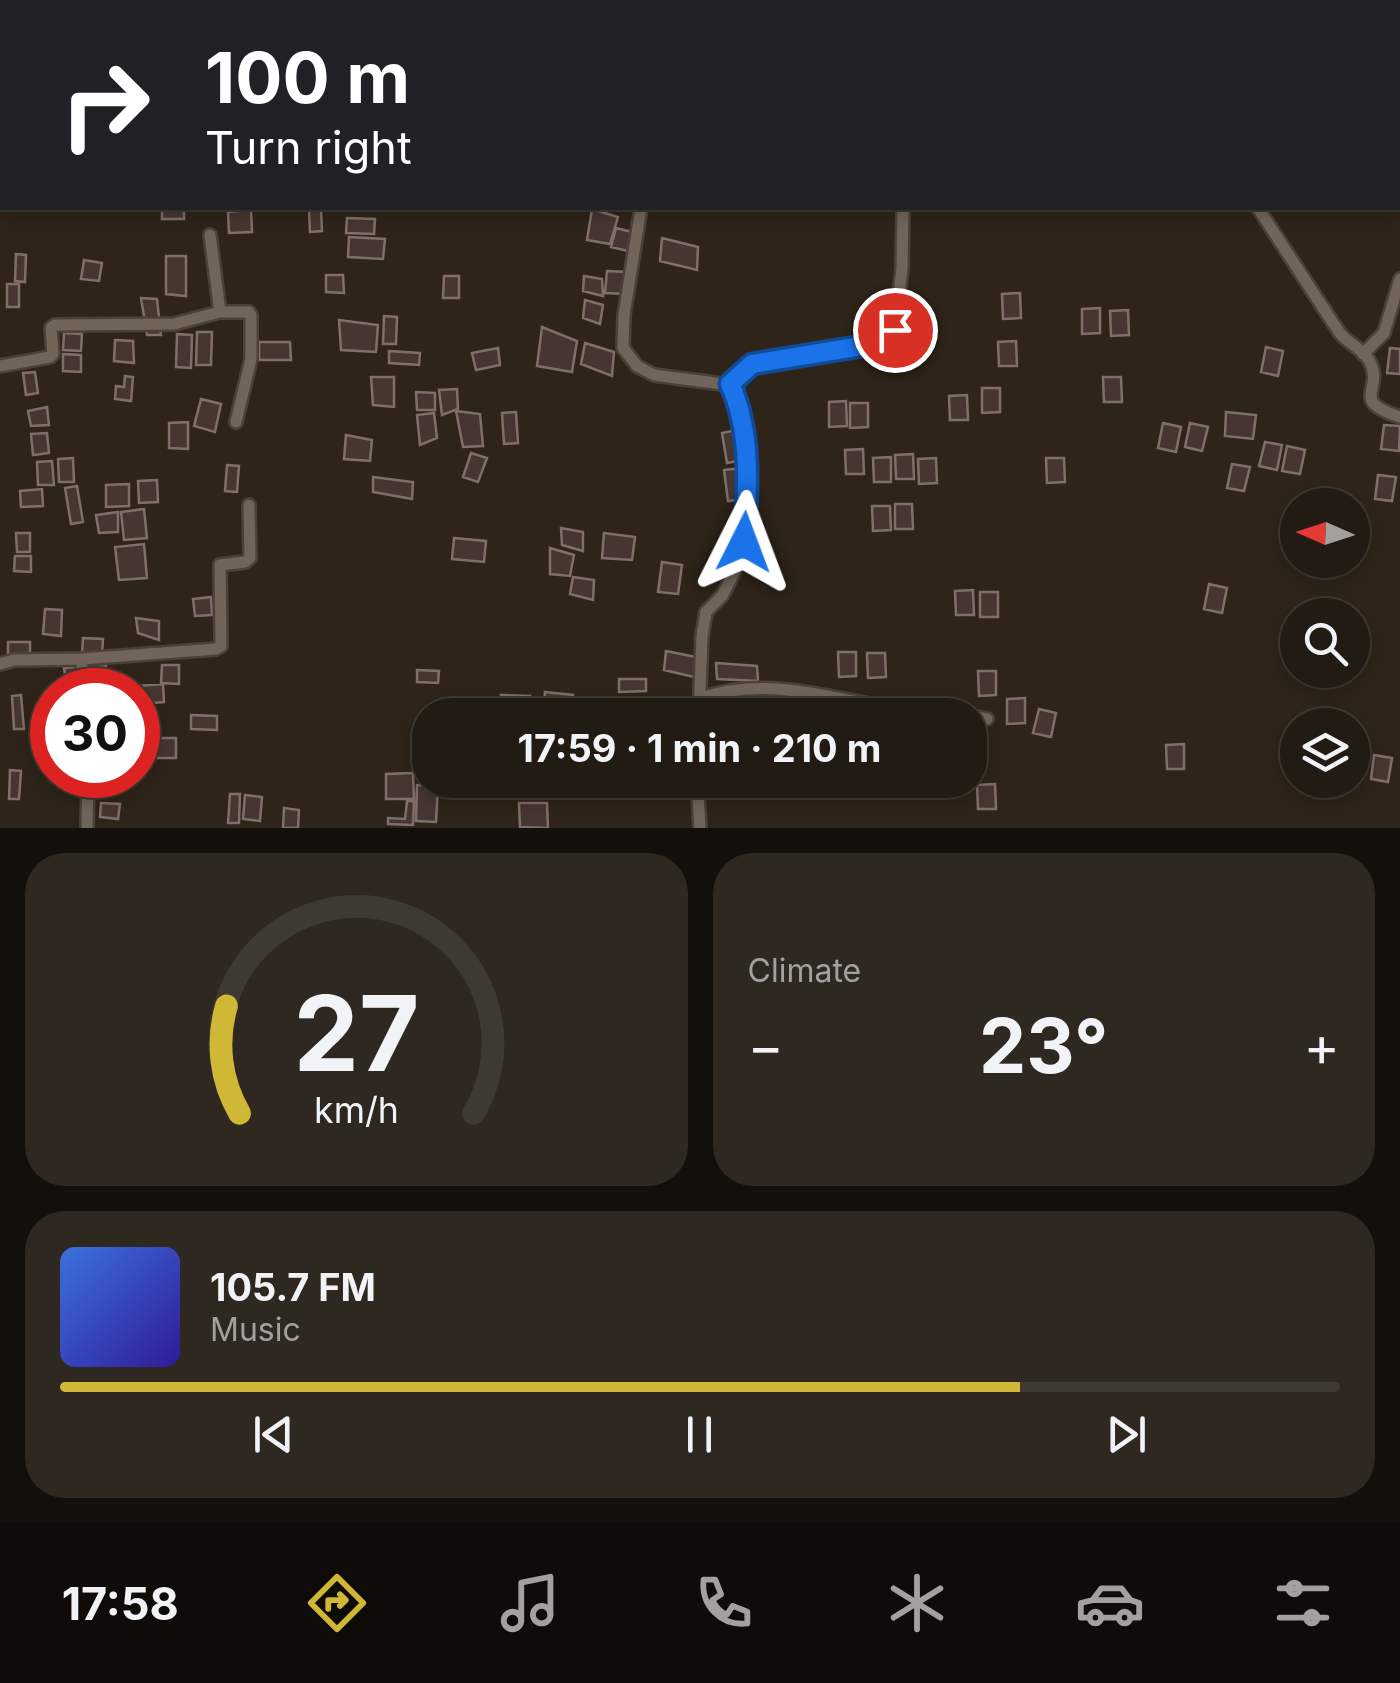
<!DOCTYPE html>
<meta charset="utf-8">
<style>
body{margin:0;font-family:Inter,sans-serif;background:#2e2821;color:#f1f3f6;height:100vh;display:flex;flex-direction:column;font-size:38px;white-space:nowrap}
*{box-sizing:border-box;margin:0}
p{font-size:32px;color:#a2a1a0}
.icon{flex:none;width:55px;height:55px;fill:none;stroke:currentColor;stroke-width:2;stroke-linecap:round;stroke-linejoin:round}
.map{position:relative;height:828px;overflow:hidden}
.sheet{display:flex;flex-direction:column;gap:25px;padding:25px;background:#130f0a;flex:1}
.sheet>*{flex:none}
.guide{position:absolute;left:0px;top:0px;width:1400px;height:210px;box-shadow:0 5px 15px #0003,0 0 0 2px #3f3933;background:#202124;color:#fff;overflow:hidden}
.needle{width:65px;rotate:273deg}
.fabs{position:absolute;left:1280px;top:488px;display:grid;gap:20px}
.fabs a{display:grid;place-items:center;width:90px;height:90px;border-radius:50%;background:#221b13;box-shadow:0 5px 15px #0003,0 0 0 2px #3f3933;font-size:50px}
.speed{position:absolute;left:30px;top:668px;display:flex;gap:20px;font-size:50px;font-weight:700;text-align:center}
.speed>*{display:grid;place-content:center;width:130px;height:130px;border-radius:50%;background:#221b13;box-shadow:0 5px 15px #0003,0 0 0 2px #3f3933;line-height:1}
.speed .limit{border:15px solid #d22;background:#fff;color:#111}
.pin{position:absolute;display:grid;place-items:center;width:85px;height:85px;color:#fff;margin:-42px;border:5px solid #fff;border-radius:50%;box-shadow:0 2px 10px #0007}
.me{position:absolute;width:110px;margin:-55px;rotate:3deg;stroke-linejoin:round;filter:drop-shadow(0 0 8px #0008)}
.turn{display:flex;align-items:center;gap:35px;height:210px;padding:0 40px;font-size:45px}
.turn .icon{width:130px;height:130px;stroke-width:2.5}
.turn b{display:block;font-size:70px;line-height:85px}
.big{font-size:75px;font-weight:700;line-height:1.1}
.sheet .widget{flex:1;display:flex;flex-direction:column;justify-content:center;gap:15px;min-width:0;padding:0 35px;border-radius:40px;background:#2e2821}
.sheet .dial{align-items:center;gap:0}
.dial svg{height:260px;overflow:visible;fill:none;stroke:#3f3933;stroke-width:7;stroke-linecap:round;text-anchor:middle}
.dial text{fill:#f1f3f6;stroke:none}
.song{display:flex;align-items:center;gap:30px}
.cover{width:120px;height:120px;border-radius:15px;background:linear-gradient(135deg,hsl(220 70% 55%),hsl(250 70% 35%))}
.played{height:10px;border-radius:5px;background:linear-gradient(90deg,#d0b736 75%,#3f3933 75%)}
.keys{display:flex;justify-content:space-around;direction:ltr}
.heat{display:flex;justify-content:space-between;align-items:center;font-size:55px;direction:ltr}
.sheet .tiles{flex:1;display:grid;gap:25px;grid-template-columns:1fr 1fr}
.widget:last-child{grid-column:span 2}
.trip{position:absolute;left:412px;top:698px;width:575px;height:100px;border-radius:40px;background:#221b13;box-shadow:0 5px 15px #0003,0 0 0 2px #3f3933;font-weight:700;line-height:100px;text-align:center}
.menu{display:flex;height:160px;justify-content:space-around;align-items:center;background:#0e0b08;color:#a2a1a0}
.menu .icon{width:70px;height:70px}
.menu .active{color:#d0b736}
.menu b{font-size:45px;color:#f1f3f6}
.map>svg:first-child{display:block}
.building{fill:#463632;stroke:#806e6a;stroke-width:2.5}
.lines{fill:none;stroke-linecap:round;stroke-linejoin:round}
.minor-casing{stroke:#4a4239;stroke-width:16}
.minor{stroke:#716559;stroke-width:11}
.route-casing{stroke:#114b97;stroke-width:25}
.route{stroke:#1a73e8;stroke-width:18}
</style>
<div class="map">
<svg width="1400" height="828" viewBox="0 0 1400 828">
<rect width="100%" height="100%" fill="#2e2419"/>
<path class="building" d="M162,208h22v11h-22z
M321,209l1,22 -12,1 -1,-22z
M592,209l26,8 -8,27 -23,-4z
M251,210l1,22 -23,1 -1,-21z
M347,218l28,1 -1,15 -28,-1z
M616,228l16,4 -4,19 -17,-4z
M349,237l36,2 -2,20 -35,-2z
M662,238l36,9 -1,23 -37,-9z
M16,254l10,1 -1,27 -10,-1z
M166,256h20v40l-20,-2z
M84,260l18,3 -3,18 -18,-2z
M607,271l20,1 -2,22 -20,-1z
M326,275h17l1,18 -18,-1z
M444,276h15v22h-16z
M584,276l18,3 1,17 -20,-5z
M7,284h12v23h-12z
M1020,293l1,25 -18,1 -1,-25z
M141,298l16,1 4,36h-14z
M585,300l18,5 -3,19 -17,-6z
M1100,308v25l-18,1v-25z
M1128,310l1,25 -18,1 -1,-25z
M384,316l13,1 -1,27h-13z
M339,320l39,5 -2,27 -35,-2z
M542,327l35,14 -5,31 -35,-6z
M197,332h15l-1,33h-15z
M64,333l18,1 -1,17 -18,-1z
M177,334l15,1 -1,33 -15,-1z
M115,340l18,1 1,22 -20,-2z
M1016,341l1,25h-18l-1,-24z
M259,342h31l1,18h-32z
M585,343l29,9 -2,24 -31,-12z
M1266,347l17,4 -5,25 -17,-4z
M498,348l2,17 -24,5 -4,-17z
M1390,348l10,1v25l-13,-1z
M389,351l31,2 -1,12 -30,-2z
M63,354l18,1v17l-18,-1z
M35,372l3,21 -12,2 -3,-22z
M125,376l8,1 -2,24 -16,-2 1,-13 8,1z
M371,377h23v30l-21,-2z
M1103,377h18l1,25h-18z
M982,388h18v24l-18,1z
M457,389l1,20 -16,6 -3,-25z
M416,392l19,1v17h-18z
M967,395l1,25h-18l-1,-24z
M201,399l20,5 -6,28 -21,-6z
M846,401l1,25 -18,1v-25z
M850,403h18v24l-18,1z
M47,407l2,18 -18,1 -3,-15z
M456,411l24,3 3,32 -20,1z
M516,412l2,31 -14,1 -2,-31z
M1226,412l30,3 -3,24 -28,-3z
M434,413l3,25 -17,7 -3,-30z
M188,422v27l-19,-1v-25z
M1163,423l18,4 -5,25 -18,-4z
M1190,423l18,4 -6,24 -17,-4z
M1384,425l16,1 -1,25 -18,-2z
M737,430l6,30 -16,3 -5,-30z
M47,433l2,20 -16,2 -2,-21z
M346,435l26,5 -2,21 -26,-2z
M1265,442l17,3 -5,25 -18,-4z
M1287,446l18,4 -5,24 -18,-3z
M863,449l1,25h-18l-1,-24z
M471,453l16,5 -9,24 -15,-5z
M913,454l1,25h-18l-1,-24z
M891,457v25h-17l-1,-24z
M73,458l1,24h-15l-1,-23z
M936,458l1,25 -18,1 -1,-25z
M1046,458h18l1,24 -18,1z
M52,461l2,24h-16l-1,-23z
M1232,464l18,3 -6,24 -17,-3z
M227,465l12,1 -2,26 -12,-1z
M742,468l4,31 -18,2 -4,-31z
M1378,475l18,2 -4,24 -17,-2z
M373,477l40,5 -1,17 -39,-7z
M157,480l1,22 -19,1 -1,-22z
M129,484v22l-23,1v-22z
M77,486l6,36 -12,2 -6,-36z
M42,489l1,17 -22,1 -1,-16z
M895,504h17l1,25h-18z
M872,506h18l1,24 -18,1z
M144,509l3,29 -23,2 -3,-28z
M118,512v20l-19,1 -3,-18z
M561,528l22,4v19l-21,-6z
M16,533h14v19h-13z
M604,533l31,4 -3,23 -30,-2z
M454,538l32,3 -2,21 -32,-3z
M144,544l3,34 -28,2 -4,-33z
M550,548l24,7 -4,21 -20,-2z
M15,556h16v16l-17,-1z
M662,562l20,3 -4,29 -20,-2z
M573,577l21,3 -1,20 -23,-6z
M1209,584l18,4 -5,25 -18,-4z
M973,590l1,25h-18l-1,-24z
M980,592h18v25h-18z
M211,597l1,18 -17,1 -2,-17z
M45,609l17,1 -1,26 -18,-2z
M136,618l23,3v19l-21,-7z
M83,638l20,1 -1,16 -20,-1z
M8,642h22v14l-22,-1z
M666,651l30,6 -2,20 -30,-7z
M838,652h18v24l-17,1z
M867,653h18l1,24 -18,1z
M716,663l41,3 1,15 -41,-2z
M162,665h17v19l-18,-1z
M106,666v24h-13l-2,-23z
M78,667l3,23h-14l-3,-22z
M417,670l22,1 -1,12 -21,-1z
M978,671h18v24l-17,1z
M619,679h27v12l-27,1z
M163,684l1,18 -26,2 -1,-18z
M545,692l28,3 1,20 -31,-2z
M21,695l3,34h-10l-2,-33z
M501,695l29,1 -1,19h-28z
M1025,698v25l-18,1v-25z
M718,702l30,3 -2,10h-29z
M1039,709l17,4 -5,24 -18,-4z
M191,715l26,1v14l-26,-1z
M148,738h28v20h-28z
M1184,744v25h-17l-1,-24z
M1374,755l18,3 -4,24 -17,-3z
M10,770l11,1 -2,28h-10z
M413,773l1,26h-28v-25z
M584,780h31v13l-31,-1z
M658,780l31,2 -2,15 -31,-3z
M735,780h30v16l-29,2z
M995,784l1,25h-18l-1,-24z
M417,785l21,1 -2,36 -20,-1z
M230,794h10l-1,29h-11z
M245,795l17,2 -2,24 -17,-2z
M407,801h7l-1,24 -25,-1v-6l17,1z
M101,803l19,1 -2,15 -18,-2z
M519,803h28l1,25 -28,-1z
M284,808l15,2 -1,18h-15z"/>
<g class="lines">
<g class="minor-casing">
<path id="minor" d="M718,2v-2
M965,2l1,-2
M641,208l-17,107 -1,33 14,18 17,9 76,10 13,38 3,82 -3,37 -4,21 -17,33 -16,16 -4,24 -3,79
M1258,208l81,124c8,11 23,16 30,28 17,30 -22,40 31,57
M210,235l10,77h29l2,3v44l-15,63
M1363,354l21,-21 16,-54
M0,366l50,-9 3,-3 -2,-26 4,-3 119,-1 46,-12
M730,385l22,-21 134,-22 6,-4 3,-8 7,-62 1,-60
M81,659l5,31
M0,664l14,-4 67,-1 135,-10 5,-3v-7l-1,-74 25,-3 5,-4 -1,-53
M699,699c66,-25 133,1 200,10 20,3 41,3 62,6
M970,716l17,3
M697,780l3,48
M87,828l1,-53"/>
</g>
<use href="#minor" class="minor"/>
</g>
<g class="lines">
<g class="route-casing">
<path id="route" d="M744,542c4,-51 8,-110 -14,-158l22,-20 134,-22 9,-12"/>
</g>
<use href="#route" class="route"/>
</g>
</svg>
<div class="fabs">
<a><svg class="needle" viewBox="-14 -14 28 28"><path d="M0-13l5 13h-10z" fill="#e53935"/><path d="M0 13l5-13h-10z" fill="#a2a1a0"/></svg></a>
<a><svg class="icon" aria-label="search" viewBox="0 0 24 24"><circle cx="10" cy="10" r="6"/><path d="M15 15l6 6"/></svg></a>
<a><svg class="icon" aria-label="layers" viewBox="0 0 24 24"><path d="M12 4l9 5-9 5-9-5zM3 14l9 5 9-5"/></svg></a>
</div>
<div class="speed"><div class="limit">30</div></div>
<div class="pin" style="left:895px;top:330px;background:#d93025"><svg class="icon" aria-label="arrive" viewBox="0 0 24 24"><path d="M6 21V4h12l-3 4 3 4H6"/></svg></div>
<svg class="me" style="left:744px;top:542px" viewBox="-20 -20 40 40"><path d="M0-17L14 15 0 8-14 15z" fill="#1a73e8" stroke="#fff" stroke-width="4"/></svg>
<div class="trip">17:59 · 1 min · 210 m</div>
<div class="guide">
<div class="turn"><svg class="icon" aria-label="right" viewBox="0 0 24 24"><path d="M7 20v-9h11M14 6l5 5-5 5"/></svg><div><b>100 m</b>Turn right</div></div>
</div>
</div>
<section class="sheet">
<div class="tiles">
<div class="widget dial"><svg viewBox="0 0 100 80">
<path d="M14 69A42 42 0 1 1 86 69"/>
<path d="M14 69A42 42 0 0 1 10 36" stroke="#d0b736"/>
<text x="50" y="56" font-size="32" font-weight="700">27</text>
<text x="50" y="72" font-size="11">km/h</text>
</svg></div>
<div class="widget"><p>Climate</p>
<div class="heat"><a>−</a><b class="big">23°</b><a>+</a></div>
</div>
<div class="widget">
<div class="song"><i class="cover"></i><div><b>105.7 FM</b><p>Music</p></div></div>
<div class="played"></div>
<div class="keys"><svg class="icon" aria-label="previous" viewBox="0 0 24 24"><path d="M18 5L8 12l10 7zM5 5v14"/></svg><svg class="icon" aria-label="pause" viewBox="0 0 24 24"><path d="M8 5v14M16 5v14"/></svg><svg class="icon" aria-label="next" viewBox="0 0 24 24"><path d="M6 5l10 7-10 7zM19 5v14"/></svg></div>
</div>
</div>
</section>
<nav class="menu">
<b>17:58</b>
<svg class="icon active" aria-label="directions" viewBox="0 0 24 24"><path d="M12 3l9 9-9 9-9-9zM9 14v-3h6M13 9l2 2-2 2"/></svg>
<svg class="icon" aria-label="music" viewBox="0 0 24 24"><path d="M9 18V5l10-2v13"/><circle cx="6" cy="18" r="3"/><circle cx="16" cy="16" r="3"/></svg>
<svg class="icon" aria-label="phone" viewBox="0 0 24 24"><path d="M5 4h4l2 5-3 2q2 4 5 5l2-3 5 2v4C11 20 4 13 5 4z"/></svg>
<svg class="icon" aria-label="climate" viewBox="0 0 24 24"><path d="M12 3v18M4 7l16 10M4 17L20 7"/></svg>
<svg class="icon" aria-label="car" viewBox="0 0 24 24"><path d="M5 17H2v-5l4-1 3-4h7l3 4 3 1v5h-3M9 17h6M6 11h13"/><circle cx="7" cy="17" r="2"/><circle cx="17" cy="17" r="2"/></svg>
<svg class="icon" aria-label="filters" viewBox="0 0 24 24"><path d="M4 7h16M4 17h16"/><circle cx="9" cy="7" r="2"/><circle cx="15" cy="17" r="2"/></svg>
</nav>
